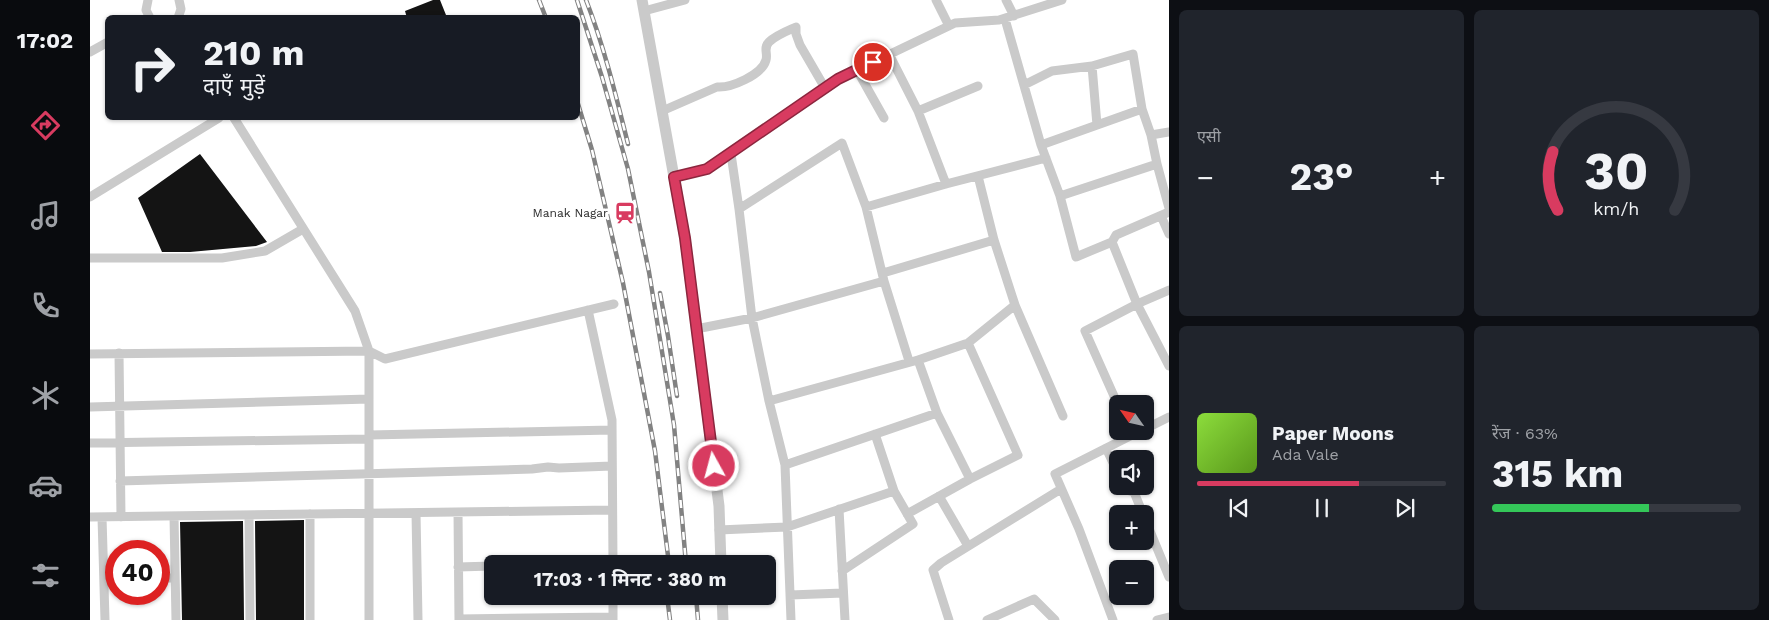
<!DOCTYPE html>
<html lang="hi">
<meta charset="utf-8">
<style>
body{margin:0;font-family:"Work Sans","Noto Sans Devanagari",sans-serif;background:#20242c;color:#f1f3f6;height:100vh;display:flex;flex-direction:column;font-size:19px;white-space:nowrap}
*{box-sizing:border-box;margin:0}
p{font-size:16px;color:#9ea1a6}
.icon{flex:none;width:28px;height:28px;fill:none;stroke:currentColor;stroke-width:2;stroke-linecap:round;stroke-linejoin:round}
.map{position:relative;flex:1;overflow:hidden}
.side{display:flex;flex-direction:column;gap:10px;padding:10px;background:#0d0f14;width:600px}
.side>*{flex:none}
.top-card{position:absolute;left:15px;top:15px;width:475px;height:105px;border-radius:8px;box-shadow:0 1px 4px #0004;background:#171b24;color:#f1f3f6;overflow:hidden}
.needle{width:32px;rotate:304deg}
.controls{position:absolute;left:1019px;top:395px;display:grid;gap:10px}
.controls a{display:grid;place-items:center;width:45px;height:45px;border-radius:8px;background:#171b24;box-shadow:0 1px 4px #0004;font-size:25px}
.speed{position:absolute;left:15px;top:540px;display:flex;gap:10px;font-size:25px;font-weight:700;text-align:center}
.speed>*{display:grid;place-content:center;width:65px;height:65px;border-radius:50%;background:#171b24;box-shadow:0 1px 4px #0004;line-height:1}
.speed .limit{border:8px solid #d22;background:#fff;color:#111}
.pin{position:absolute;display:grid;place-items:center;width:42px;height:42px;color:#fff;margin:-21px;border:2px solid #fff;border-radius:50%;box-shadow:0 1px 5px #0007}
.me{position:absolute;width:55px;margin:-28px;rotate:353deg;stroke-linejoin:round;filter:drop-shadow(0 0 4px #0008)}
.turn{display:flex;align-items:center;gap:18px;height:105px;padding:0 15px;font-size:22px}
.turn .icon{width:65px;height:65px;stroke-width:2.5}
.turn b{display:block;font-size:35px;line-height:42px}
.big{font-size:38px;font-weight:700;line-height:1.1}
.side .widget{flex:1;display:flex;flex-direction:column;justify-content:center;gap:8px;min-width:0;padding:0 18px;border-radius:8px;background:#20242c}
.side .dial{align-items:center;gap:0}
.dial svg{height:130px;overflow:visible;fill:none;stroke:#363941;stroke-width:7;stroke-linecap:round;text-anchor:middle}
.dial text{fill:#f1f3f6;stroke:none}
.song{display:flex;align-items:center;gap:15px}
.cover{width:60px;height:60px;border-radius:8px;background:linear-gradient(135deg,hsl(90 70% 55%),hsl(90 70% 35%))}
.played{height:5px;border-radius:2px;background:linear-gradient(90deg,#d83b60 65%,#363941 65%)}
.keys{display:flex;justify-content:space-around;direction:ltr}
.heat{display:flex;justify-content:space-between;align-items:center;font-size:28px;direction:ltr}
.charge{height:8px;border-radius:4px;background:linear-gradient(90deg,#34c759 63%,#363941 0)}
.side .tiles{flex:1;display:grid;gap:10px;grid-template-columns:repeat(2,1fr)}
.trip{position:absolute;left:394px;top:555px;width:292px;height:50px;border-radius:8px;background:#171b24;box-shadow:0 1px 4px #0004;font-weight:700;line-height:50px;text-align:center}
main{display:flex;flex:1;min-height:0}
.dock{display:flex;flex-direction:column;width:90px;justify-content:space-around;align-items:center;background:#090b0e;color:#9ea1a6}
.dock .icon{width:35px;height:35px}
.dock .active{color:#d83b60}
.dock b{font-size:22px;color:#f1f3f6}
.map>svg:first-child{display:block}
.building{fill:#141414}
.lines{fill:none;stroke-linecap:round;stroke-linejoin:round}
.minor{stroke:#cacaca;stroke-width:9}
.tertiary{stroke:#cacaca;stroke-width:11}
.rail-casing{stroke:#828282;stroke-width:4.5}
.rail{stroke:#fff;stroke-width:2.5;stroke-dasharray:8;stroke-linecap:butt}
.route-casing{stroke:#8c263e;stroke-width:12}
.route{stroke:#d83b60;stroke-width:9}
.labels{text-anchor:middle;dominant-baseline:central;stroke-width:5;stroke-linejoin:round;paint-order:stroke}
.poi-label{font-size:12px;fill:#2d2d2d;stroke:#fff;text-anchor:end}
</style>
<main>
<nav class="dock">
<b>17:02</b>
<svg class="icon active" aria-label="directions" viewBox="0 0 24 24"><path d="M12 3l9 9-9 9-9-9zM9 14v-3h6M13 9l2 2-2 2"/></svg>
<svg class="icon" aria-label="music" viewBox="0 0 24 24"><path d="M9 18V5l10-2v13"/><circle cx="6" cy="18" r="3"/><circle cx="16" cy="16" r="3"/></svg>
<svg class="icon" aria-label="phone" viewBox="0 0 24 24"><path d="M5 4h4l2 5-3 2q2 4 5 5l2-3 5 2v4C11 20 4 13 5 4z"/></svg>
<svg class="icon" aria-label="climate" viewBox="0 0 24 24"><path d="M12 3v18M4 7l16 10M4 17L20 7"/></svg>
<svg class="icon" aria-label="car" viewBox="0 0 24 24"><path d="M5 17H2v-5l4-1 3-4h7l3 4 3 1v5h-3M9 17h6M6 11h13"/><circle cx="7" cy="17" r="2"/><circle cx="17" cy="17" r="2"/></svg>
<svg class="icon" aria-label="filters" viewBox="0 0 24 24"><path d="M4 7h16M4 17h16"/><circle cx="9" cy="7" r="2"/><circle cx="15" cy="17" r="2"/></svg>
</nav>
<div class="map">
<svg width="1079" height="620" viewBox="0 0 1079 620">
<rect width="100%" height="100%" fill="#fff"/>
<path class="building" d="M343,0h7l6,15 -7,3h-32l-2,-7z
M110,154l67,88 -11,4 -66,6h-28l-24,-54z
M214,520v100h-48l-1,-99z
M153,521l1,99h-62l-2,-98z"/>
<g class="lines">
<path class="minor" d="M58,0l-2,10 4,8
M846,0l13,26
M916,0l8,16
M554,11l41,-11
M88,18l3,-9 -2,-9
M915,19l36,126 101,-36 9,26 18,-3
M0,52l18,-10
M799,54l29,57 60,-25
M767,70l27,48
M934,85l28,-14 40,-5
M572,111l55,-24c14,1 45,-12 49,-27 2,-7 -3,-12 3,-18 7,-7 18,-11 27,-15v7l4,11 25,43
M828,111l28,73
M144,118l121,193 14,40v269
M1007,125l-5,-59 41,-12 9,55
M951,145l19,51 97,-32 -6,-29
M641,154l8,55 13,109 17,83 149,-41 50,-17 47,-38 -21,-65 -16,-64
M1067,164l12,44
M584,177l33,-8 131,-90 117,-56 44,-3 63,-20
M970,196l16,61 36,-15 4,-7 53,-23
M0,197l129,-79
M776,207l80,-23 100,-26
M1071,216l8,18
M1022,242l25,62 32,-14
M0,258h132l43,-7 38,-22
M793,273l111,-33
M794,281l25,80
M925,305l48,111
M498,310l24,110 1,144
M606,329l56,-11 132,-37 -18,-74 -24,-64 -103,66
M878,343l50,112 -48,24
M29,353l2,164
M0,354l279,-3 16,8 229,-55
M679,401l16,64 152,-52 -19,-53
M1028,405l-33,-74 52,-27 32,62
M0,407l279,-8
M1055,429l24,-12
M279,435l243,-5
M0,443l279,-4
M1016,448l12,25
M695,465l6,155
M30,481l412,-12 16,-2 11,1 53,-2
M1034,486l2,4 8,2 9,22
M849,496l29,50
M749,509l6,111
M368,512l1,108
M326,513l2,107
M220,514v106
M817,514l63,-35 -33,-66
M159,515l1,105
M84,516l2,104
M0,517l522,-7
M12,517l3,103
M1055,519l24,58
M629,530l68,-3 107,-36 -19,-57
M368,567l34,-1
M752,571l71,-47 -19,-33
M69,578h16
M14,579h12
M700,595l53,-2
M523,596v24
M369,619l154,-2
M859,620l-16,-50 8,-7 120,-74
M897,620l47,-21 21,21
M1023,620l-34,-91 -24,-55 85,-43
M1067,620l12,-3"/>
<path class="tertiary" d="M552,0l43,238 34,268 2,58
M632,596l1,24"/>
<g class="rail-casing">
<path id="rail" d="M449,0l7,18
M487,0l25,77 26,92 21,103 25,153 12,139
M496,0c18,46 30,96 42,144
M488,104l14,46 31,133 32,168 14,113
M570,293l8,43 9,60
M577,596l3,24
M606,596l2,24"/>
</g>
<use href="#rail" class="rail"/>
</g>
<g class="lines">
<g class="route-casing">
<path id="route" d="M624,466l-29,-228 -11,-61 33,-8 131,-90 35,-17"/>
</g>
<use href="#route" class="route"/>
</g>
<defs>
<g id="station-bare" transform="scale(1.725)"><path d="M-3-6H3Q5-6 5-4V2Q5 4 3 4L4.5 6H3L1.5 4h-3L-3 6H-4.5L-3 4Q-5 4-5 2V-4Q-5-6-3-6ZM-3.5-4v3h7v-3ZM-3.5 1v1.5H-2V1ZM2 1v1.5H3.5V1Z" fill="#d83b60" stroke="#fff" stroke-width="2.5" paint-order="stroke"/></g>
</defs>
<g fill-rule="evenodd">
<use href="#station-bare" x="535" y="213"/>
</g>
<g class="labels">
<g class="poi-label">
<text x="518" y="213">Manak Nagar</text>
</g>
</g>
</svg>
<div class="controls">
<a><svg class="needle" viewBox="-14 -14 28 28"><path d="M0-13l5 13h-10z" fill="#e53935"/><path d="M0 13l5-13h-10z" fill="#9ea1a6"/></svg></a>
<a><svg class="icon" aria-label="sound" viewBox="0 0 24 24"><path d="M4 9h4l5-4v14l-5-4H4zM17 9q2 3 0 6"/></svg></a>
<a>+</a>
<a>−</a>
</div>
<div class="speed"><div class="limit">40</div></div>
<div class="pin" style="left:783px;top:62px;background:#d93025"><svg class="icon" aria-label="arrive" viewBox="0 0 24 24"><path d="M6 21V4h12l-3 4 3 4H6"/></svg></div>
<svg class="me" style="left:624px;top:466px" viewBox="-20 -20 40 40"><circle r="17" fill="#d83b60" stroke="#fff" stroke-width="3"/><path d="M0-11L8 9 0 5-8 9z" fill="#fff"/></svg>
<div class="trip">17:03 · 1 मिनट · 380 m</div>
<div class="top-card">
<div class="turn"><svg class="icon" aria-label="right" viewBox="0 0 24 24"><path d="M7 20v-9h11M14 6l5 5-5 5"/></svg><div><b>210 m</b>दाएँ मुड़ें</div></div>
</div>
</div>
<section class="side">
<div class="tiles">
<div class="widget"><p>एसी</p>
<div class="heat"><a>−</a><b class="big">23°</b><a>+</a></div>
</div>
<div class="widget dial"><svg viewBox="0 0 100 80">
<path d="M14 69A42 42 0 1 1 86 69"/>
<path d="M14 69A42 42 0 0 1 11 33" stroke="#d83b60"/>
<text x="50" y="56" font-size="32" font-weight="700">30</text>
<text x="50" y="72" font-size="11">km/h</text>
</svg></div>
<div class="widget">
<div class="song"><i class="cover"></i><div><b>Paper Moons</b><p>Ada Vale</p></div></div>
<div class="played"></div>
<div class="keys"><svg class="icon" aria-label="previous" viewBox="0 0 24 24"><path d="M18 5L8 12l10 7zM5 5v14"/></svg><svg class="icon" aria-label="pause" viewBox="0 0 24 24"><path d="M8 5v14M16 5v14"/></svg><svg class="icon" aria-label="next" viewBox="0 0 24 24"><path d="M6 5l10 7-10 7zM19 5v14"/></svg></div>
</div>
<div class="widget"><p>रेंज · 63%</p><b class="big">315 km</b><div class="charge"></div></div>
</div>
</section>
</main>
